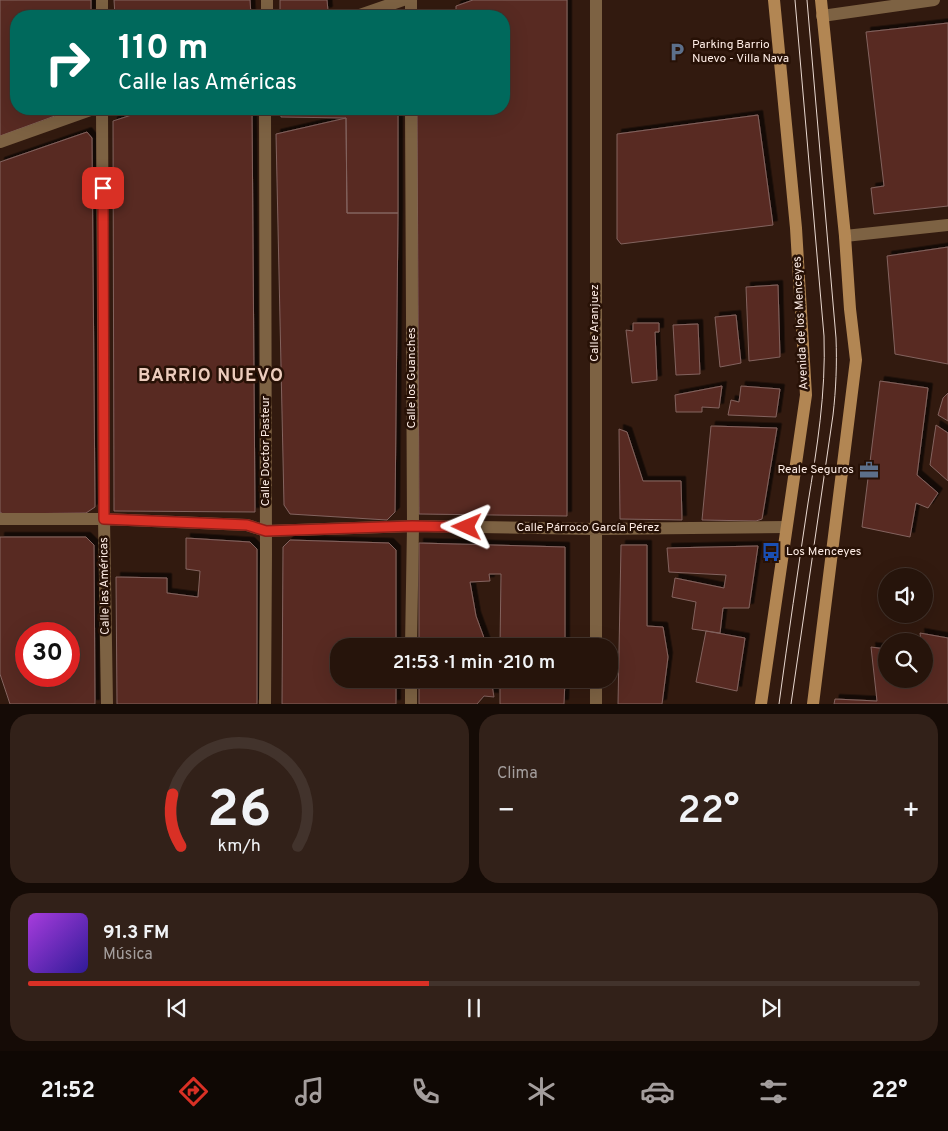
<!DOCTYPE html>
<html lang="es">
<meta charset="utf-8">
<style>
body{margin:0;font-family:Overpass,sans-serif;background:#322119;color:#f1f3f6;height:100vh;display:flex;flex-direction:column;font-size:19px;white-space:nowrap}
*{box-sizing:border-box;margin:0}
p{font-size:16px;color:#a49e9d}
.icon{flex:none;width:28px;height:28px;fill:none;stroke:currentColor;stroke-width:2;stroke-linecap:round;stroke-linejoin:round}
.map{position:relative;height:704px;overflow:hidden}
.details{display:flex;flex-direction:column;gap:10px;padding:10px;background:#150b06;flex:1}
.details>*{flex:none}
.guide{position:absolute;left:10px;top:10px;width:500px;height:105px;border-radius:20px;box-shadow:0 5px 20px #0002,0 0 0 1px #42332c;background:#00695c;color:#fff;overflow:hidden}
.fabs{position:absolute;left:878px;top:568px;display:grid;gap:10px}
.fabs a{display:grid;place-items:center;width:55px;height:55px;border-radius:50%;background:#26140b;box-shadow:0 5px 20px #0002,0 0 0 1px #42332c;font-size:25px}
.speed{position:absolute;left:15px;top:622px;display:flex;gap:10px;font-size:25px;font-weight:700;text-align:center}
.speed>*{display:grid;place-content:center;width:65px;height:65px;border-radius:50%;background:#26140b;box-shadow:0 5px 20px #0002,0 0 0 1px #42332c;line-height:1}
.speed .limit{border:8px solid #d22;background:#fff;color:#111}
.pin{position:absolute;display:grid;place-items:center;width:42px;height:42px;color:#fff;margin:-21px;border-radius:10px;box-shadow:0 2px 8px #0006}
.me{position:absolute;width:55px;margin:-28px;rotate:271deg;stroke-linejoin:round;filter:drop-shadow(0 0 4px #0008)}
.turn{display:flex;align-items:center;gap:18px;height:105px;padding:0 25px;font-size:22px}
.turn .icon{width:65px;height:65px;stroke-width:2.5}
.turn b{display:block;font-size:35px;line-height:42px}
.big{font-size:38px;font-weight:600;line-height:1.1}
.details .card{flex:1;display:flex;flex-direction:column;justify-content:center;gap:8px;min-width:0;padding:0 18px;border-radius:20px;background:#322119}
.details .dial{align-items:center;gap:0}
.dial svg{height:130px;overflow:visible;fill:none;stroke:#42332c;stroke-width:7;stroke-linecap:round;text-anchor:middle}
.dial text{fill:#f1f3f6;stroke:none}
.song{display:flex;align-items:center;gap:15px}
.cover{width:60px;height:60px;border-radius:8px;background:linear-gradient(135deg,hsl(280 70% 55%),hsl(250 70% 35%))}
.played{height:5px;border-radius:2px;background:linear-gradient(90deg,#d93025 45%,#42332c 45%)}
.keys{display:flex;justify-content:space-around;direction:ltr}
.heat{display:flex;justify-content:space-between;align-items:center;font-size:28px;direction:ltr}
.details .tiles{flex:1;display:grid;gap:10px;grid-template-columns:1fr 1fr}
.card:last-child{grid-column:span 2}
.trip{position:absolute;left:330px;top:638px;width:288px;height:50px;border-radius:20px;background:#26140b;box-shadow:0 5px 20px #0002,0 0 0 1px #42332c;font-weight:600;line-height:50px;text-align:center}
.tabs{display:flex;height:80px;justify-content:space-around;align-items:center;background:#0f0804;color:#a49e9d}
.tabs .icon{width:35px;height:35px}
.tabs .on{color:#d93025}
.tabs b{font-size:22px;color:#f1f3f6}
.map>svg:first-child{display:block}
.building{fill:#582a24;stroke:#83635e;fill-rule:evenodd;filter:url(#shadow)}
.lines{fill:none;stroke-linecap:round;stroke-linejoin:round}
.street{stroke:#7d6243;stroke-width:12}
.secondary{stroke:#b28653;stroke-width:12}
.tram{stroke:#e9d8d0;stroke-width:1}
.route-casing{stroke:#8d1f18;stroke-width:12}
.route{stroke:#d93025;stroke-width:9}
.labels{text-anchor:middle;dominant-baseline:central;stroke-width:5;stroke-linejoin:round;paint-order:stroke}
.poi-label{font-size:12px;fill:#feede6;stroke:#271106;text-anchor:start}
.street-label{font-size:12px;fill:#feede6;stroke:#271106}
.district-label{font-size:18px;font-weight:bold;letter-spacing:1px;fill:#ecccbd;stroke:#271106}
</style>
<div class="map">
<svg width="948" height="704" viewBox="0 0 948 704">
<defs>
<filter id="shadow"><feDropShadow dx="4.5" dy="-4.5" stdDeviation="0" flood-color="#0009"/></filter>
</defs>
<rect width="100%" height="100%" fill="#321a0f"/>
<path class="building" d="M0,0h91v16h-75v93h58l-74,27z
M114,0h136l1,16h-136z
M280,0h47l1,11 -15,5h-33z
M473,0h94v516l-148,-2 -2,-405h87v-93h-88h40v-10z
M948,23v183l-74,8 -3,-26 13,-2 -18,-154z
M150,109h102l3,403 -141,-1 -1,-390z
M280,109h118v104h-51l-1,-95 -65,-1z
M758,115l15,110 -152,19 -4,-5v-105z
M346,118l1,95h51l-3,299 -8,8 -97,-6 -6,-9 -8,-371z
M87,132l5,6 3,369 -9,6 -83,1 -3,-2v-350z
M948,247v117l-53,-10 -8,-98z
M778,285l2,72 -31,4 -3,-74z
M736,315l5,48 -21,4 -5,-50z
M633,323h26v9h-4l2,48 -25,3 -6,-53 7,1z
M698,324l2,50 -24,1 -3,-50z
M880,381l48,7 -11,87 21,18 -10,15 -12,-5 -6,34 -48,-10z
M722,386l-3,22 -17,-1v5h-26l-1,-17z
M741,386l39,3 -4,28 -48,-2 3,-15 8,2z
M948,393v28l-10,-6 5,-17z
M936,425l12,8v48l-18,-16z
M711,426l66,2 -15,91 -6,2 -54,-1z
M619,429l8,3 16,49h38l1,39 -62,-1z
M0,537h86l8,8 1,159h-85l-10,-30zM26,634h43v42h-43z
M186,538l64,4 7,7v155h-140l-1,-127 51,1v15l31,4 2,-26 -14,-2z
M290,540l99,3 7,7v96h-57v33h57v25h-114l1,-157z
M419,543l146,4v99h-65l1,-72h-12l1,7 -20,1 6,34 11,30h-68z
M621,545h26v81l16,1 5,30 -6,47h-44z
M758,546l-9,62h-26l-3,25 -28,-4 4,-27 -24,-5 3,-19 49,10 2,-13 -57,-3 -2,-24z
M706,631l39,7 -8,53 -41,-9z
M920,633l28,5v66h-114l1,-5 42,2 -6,-54 15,2v30h38v-38h-3z
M419,679h72l3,18 -10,-1 -7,8h-58z
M500,679h65l-1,25h-64z"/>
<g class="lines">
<path class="street" d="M102,0v16
M267,0v16
M411,0v16
M596,0v646
M357,16l46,-16
M822,16l112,-16
M102,109l2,410 3,185
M0,142l93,-33
M845,236l103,-11
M0,519h104l143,6 19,6 147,-5 182,3 191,-2
M411,646l2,-120 -2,-417
M596,679v25
M265,704l1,-150 -1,-445
M411,704v-25"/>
<path class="secondary" d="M761,704l45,-309 -10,-167 -22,-228
M813,704l43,-344 -6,-51 -5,-73 -24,-236"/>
<path class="tram" d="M779,704c9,-67 19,-134 29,-201 9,-55 18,-110 16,-167l-29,-336
M791,704l42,-289c3,-26 4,-51 3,-77l-29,-338"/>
</g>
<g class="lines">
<g class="route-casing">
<path id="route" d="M103,188l1,331 143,6 19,6 146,-5 55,1"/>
</g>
<use href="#route" class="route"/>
</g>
<defs>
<g id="parking-bare" transform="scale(1.5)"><path d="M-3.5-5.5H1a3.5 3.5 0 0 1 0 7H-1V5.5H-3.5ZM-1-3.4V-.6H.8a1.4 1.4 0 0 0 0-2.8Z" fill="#5c6f8a" stroke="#271106" stroke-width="2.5" paint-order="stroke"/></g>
<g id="office-bare" transform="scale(1.5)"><path d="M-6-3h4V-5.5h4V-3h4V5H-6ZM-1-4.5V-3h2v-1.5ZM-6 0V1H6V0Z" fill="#5c6f8a" stroke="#271106" stroke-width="2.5" paint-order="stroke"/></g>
<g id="bus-bare" transform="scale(1.5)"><path d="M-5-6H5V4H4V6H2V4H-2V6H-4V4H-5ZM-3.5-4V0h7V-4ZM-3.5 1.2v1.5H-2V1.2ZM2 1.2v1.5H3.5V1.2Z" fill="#1a4fb4" stroke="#271106" stroke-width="2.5" paint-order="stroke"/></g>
</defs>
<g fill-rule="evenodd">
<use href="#parking-bare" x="677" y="52"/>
<use href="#office-bare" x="869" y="470"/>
<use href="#bus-bare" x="771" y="552"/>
</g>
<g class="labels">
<g class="poi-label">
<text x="692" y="45">Parking Barrio<tspan x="692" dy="14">Nuevo - Villa Nava</tspan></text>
<text x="854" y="470" text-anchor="end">Reale Seguros</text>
<text x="786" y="552">Los Menceyes</text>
</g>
<g class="street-label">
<text transform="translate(595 323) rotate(-90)">Calle Aranjuez</text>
<text transform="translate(801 323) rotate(-93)">Avenida de los Menceyes</text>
<text transform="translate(412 378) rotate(-90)">Calle los Guanches</text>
<text transform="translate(266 451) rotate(-90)">Calle Doctor Pasteur</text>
<text x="588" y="528">Calle Párroco García Pérez</text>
<text transform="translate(105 586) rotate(-91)">Calle las Américas</text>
</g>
<g class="district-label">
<text x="211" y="376">BARRIO NUEVO</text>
</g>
</g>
</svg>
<div class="fabs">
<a><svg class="icon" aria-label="sound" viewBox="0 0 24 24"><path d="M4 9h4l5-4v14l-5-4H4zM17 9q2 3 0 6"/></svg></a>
<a><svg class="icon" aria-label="search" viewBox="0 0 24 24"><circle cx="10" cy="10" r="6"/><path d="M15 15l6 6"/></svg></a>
</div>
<div class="speed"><div class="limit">30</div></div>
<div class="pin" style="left:103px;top:188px;background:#d93025"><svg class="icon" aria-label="arrive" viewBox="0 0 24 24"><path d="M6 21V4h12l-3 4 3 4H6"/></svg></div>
<svg class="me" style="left:467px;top:527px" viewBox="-20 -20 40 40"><path d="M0-17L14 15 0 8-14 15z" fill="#d93025" stroke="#fff" stroke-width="4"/></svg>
<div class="trip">21:53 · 1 min · 210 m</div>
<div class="guide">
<div class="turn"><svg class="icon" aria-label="right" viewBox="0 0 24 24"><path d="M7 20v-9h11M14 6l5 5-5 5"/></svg><div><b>110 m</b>Calle las Américas</div></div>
</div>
</div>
<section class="details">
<div class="tiles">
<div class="card dial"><svg viewBox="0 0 100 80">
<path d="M14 69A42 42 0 1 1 86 69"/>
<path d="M14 69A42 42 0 0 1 9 37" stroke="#d93025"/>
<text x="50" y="56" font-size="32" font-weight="700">26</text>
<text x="50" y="72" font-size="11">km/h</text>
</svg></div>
<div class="card"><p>Clima</p>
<div class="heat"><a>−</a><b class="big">22°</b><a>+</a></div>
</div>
<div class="card">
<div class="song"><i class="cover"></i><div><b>91.3 FM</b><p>Música</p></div></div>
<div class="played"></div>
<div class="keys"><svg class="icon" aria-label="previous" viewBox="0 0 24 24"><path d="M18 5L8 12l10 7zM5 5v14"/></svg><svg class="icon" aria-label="pause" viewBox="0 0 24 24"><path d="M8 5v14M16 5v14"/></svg><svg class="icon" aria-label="next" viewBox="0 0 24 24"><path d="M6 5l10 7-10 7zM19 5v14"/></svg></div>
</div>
</div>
</section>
<nav class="tabs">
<b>21:52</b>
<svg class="icon on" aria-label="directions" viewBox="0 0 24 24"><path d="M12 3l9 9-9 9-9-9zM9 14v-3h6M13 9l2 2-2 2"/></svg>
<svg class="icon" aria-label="music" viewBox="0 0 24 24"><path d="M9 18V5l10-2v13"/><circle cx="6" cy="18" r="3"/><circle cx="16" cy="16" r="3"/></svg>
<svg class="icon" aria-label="phone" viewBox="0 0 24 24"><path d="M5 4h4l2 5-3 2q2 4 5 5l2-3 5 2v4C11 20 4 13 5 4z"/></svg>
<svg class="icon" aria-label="climate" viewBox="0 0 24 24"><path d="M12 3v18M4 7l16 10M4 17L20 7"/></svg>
<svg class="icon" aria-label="car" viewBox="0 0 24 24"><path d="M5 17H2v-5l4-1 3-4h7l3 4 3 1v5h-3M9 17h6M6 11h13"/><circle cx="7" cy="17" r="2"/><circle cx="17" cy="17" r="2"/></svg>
<svg class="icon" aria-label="filters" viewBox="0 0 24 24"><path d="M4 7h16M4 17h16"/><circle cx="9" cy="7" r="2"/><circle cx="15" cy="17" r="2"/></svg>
<b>22°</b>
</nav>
